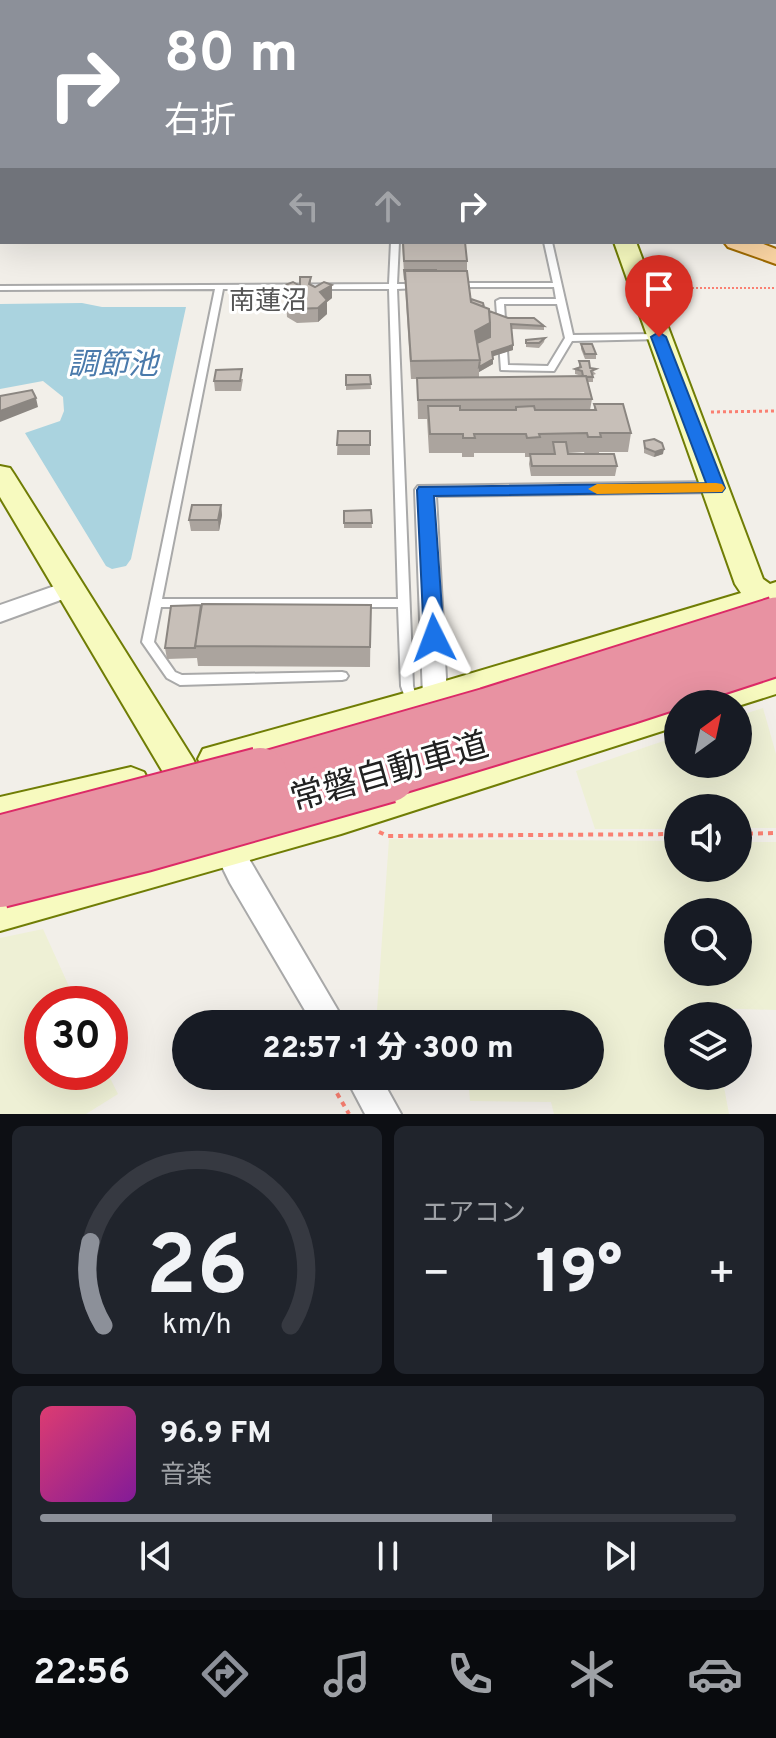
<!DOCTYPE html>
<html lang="ja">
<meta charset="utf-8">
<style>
body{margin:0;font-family:Overpass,"Noto Sans JP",sans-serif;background:#20242c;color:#f1f3f6;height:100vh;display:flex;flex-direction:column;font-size:30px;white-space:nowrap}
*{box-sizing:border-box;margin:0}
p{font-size:26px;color:#9ea1a6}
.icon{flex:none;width:44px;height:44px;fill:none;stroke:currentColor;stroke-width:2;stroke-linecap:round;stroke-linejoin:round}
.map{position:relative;height:1114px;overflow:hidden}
.details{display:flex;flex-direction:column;gap:12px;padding:12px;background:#0d0f14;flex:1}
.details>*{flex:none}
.top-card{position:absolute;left:0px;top:0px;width:776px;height:244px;box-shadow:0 8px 32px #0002;background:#8c9099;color:#fff;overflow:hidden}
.needle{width:52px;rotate:33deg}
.tools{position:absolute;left:664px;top:690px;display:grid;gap:16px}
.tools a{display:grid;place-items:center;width:88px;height:88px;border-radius:50%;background:#171b24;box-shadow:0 8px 32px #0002;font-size:40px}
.speed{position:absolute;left:24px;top:986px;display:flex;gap:16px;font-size:40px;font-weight:700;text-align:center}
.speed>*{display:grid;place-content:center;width:104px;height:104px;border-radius:50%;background:#171b24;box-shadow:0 8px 32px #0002;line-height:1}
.speed .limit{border:12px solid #d22;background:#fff;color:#111}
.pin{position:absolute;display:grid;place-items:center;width:68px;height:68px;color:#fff;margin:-82px -34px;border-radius:50% 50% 50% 0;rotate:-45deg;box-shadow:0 0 8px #0007}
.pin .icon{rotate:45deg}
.me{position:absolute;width:88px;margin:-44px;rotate:357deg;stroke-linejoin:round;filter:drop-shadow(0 0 6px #0008)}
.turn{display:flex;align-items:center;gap:28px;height:168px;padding:0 32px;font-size:36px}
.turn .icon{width:104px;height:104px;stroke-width:2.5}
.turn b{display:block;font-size:56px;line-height:68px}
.lanes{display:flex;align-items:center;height:76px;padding:0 32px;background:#0003;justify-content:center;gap:40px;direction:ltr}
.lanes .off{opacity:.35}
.big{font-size:60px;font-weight:800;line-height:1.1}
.details .widget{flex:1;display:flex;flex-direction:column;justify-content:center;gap:12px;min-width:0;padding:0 28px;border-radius:12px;background:#20242c}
.details .dial{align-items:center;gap:0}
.dial svg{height:208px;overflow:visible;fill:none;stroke:#363941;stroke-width:7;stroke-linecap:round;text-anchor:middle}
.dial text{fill:#f1f3f6;stroke:none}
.song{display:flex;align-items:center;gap:24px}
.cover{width:96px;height:96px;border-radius:12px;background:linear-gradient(135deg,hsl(340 70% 55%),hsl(290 70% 35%))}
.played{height:8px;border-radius:4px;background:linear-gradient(90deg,#8c9099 65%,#363941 65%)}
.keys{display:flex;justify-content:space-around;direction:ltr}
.heat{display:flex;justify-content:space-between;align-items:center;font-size:44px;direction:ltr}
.details .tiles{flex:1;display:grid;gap:12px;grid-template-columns:1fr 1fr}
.widget:last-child{grid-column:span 2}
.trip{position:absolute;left:172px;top:1010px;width:432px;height:80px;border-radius:40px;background:#171b24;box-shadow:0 8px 32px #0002;font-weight:800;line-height:80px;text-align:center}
.dock{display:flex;height:128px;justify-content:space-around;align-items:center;background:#090b0e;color:#9ea1a6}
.dock .icon{width:56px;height:56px}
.dock .selected{color:#8c9099}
.dock b{font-size:36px;color:#f1f3f6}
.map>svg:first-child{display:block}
.farmland{fill:#eef0d5;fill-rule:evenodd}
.water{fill:#aad3df}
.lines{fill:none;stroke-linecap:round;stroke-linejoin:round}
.lane-casing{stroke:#a9a9a9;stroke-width:4}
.street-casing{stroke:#a9a9a9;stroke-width:4}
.secondary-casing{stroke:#707d05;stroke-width:4}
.primary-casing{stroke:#a06b00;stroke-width:4}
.path-far2{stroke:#fa8072;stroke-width:2;stroke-dasharray:2 2;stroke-linecap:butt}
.path-far1{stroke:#fa8072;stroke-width:3;stroke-dasharray:3 3;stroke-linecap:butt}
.path{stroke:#fa8072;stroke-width:4;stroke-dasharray:5 5;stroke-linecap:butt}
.lane{fill:#fff;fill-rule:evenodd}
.street{fill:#fff;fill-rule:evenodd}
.secondary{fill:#f7fabf;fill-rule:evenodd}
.primary{fill:#fcd6a4;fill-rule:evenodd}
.highway-bridge-far1-casing{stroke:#dc2a67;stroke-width:47;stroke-linecap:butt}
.highway-bridge-casing{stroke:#dc2a67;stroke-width:58;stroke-linecap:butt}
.highway-bridge-far1{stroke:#e892a2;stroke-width:43}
.highway-bridge{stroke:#e892a2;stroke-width:54}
.wall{fill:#aba49e;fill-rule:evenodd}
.shaded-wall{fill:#8b8681}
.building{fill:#c7bfb8;stroke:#8b8681;stroke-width:2}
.route{fill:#1a73e8;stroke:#114b97;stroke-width:2}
.slow{fill:#f59e0b}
.labels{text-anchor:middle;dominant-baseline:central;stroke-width:6;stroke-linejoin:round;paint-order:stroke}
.far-quarter-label{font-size:26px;fill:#555;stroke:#fff}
.water-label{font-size:30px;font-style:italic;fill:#4a7aab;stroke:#fff}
.near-street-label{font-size:34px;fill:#222;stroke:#fff}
</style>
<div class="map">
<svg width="776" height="1114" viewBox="0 0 776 1114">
<rect width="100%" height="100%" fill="#f2efe9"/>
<path class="farmland" d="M763,708l13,46v74h-38v-20h-60v21h-83l-19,-58 102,-35v28h60v-48z
M389,839l289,2v27h60v-26h38v168l-67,-2 1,8h-32v60h44l7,38h-175l-3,-12 -81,-1 -2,-25h122v-52h-128l-1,-10 -84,-4zM678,912h60v60h-60z
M43,929l34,75h-35v68h65l11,22 -32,20h-86v-176z"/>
<path class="water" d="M82,303l20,4h84l-55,252 -5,7 -14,3 -6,-3 -81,-133 35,-12 4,-10 -1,-14 -20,-16 -43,8v-85z"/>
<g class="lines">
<g class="lane-casing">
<path id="lane" d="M2,137v6l-2,1v-6z
M0,170h2v4h-2z
M391,242h8l-2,42h22l4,2 -4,2 -22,1 16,397 5,17 -2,3h-8l-7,-20 -3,-79h-237l-7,35 21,30 7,3 160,-3 4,1 2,3 -2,3 -4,1 -162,5 -13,-7 -25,-36 73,-353 -215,1v-4l389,-2zM223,289h166l9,310h-236z
M544,242h8l21,93 86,-1 4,3 -1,2 -90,2 -18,30 -53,-1 -5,-69 4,-2h56l-2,-12h-97l-4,-2 4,-2h96zM504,304h53l8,34 -17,28 -40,-1z"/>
</g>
<g class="street-casing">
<path id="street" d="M0,60h2v6h-2z
M774,190h2v8h-2z
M716,482l10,6 -3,4 -287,4 11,200 -3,7 -9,2 -9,-2 -3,-7 -8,-206 3,-4z
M69,581l8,3 3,5 -3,5 -77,28v-17z
M222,826l10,4 114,194h-33l-83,-141 -22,-45 4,-8z
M345,1076h35l21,38h-36z"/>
</g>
<g class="secondary-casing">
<path id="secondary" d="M537,0h14l1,2h-14z
M614,242h22l127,337 7,5 6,-2v23l-364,112 -196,56 -13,-4 -5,-10 5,-10 209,-58 329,-98 -6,-9z
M0,466l10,2 4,6 179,285 5,10 -5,10 -13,4 -13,-4 -167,-282z
M776,669v25l-38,12 -60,-2v22l-337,108 -341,97v-36l341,-91 337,-104 10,3 5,-8z
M131,767l13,5 5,10 -5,10 -144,35v-30z"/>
</g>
<g class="primary-casing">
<path id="primary" d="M73,0h20l1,2h-20z
M724,242h34l18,7v15l-48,-17z"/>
</g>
<path class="path-far2" d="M664,288h112"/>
<path class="path-far1" d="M711,412l65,-1"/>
<path class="path" d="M379,832l9,4 290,-2
M738,834l38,-1
M327,1076l22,38"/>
<use href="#lane" class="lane"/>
<use href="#street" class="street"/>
<use href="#secondary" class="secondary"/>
<use href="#primary" class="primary"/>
<g class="highway-bridge-far1-casing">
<path id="highway-bridge-far1" d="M253,777l234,-67 289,-91
M382,777l247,-75 147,-48"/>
</g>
<g class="highway-bridge-casing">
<path id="highway-bridge" d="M0,843l260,-68
M0,880l144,-36 244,-69"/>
</g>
<use href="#highway-bridge-far1" class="highway-bridge-far1"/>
<use href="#highway-bridge" class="highway-bridge"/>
</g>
<path class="wall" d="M287,0h73v2h-73z
M363,0h56v2h-56z
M430,0h94v2h-94z
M563,0h113l1,2h-114z
M688,0h88v22h-2v-20h-86z
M774,36h2v27h-2z
M776,83v21h-2v-19z
M402,242h63l2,19v11l4,27 18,12 19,7 36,8v4l-33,-1 2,21 -21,6 1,8 -14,8v5l103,-1 -7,-2v-5l4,-1v-7l11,7 6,6 -3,1v7h-6l5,17 -2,11h4v-6l37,29 -3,19h-29v2l18,12 -2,10h-84l-2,-12 1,-7h-5v-4h-51v4h-12v-4h-33l-2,-34h-9l-1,-40h-6zM584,452l1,2h-17v-1z
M311,277v8l21,13 -5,4v12l-9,8 -21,1 -10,-6 -2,-32 15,1z
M545,338l-1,4 -5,6 -13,-1v-7z
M581,344l15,10v5h-11l-4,-10z
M346,375h24l1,14 -25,1z
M243,379l-2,12h-26l-1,-10z
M338,431h32v24h-33z
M644,441l19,13 -9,3 -10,-4z
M221,505l1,10 -3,16h-28l-2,-11z
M371,510l1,18h-28v-17z
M371,605l-1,62 -172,-1 -1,-8 -30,1 -2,-11 36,-39z"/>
<path class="shaded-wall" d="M2,103v20l-2,3v-20z
M332,285v13l-5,4v12l-9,8v-14l2,-16z
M490,323l-1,19 -14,7v-18z
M513,345v5l-22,7 1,-5z
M493,359v5l-14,8v-5z
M36,398l2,9 -38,15v-11z
M664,449l-1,5 -9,3 1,-5z
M221,505l1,10 -3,16 -1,-11z"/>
<path class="building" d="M110,0h24h-1l7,2 -33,-1z
M142,0h9l1,2h-11z
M578,0h98l1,2h-99z
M692,0h84v3l-2,-1h-80z
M0,87h2v16l-2,3z
M403,242h62l2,19h-63z
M404,270h32v1h-31v9z
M405,271h62l4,31 18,7 1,14 -15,8 5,29 -69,1z
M300,277h11l-2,7 6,3 9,-5 8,3 -12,7 7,8 -9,8 -22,1 -10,-5v-6l7,-6 -8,-7 8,-3 7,4z
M471,299l12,4 1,4 -13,-5z
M489,311l19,7h26l10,8 -33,-2 2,21 -21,7 1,7 -14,8 1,-7 -3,-17 13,-6v-14z
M545,338l-6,5h-13v-3z
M581,344h11l4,10h-11z
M579,361h10l1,7 6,1 -5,2 2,6 -10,-1 -1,-5 -7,-2 6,-2z
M242,369l-2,12h-26l2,-11z
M346,375h24l1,9 -25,1z
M586,376l6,23 -174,1 -1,-22z
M32,390l4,8 -36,13v-15z
M594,404h29l8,29h-31l1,4h-13l-1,-4 -48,1 1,3 -13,1 -1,-4h-52l1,4h-12v-4h-33l-2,-28h32v4h56v-3l18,-1 1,4h61z
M338,431h32v14h-33z
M654,439l8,4 2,6 -9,3 -10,-4 -1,-7z
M553,442h13l2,12h46l3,12h-85l-2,-12h25z
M192,505h29l-3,15h-29z
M371,510l1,13h-28v-12z
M202,604l169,1 -1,42 -175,-1z
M201,605l-6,43h-30l6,-42z"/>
<path class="route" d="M659,332l7,5 59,151 -3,4 -288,4 10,142 -10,7 -7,-2 -3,-5 -7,-148 2,-3 287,-4 -55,-146z"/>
<path class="slow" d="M716,483l6,1 3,4 -3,4 -125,2 -9,-5 9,-5z"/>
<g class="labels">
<g class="far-quarter-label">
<text x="268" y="302">南蓮沼</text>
</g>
<g class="water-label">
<text x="113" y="366">調節池</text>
</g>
<g class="near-street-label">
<text transform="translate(390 774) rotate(-16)">常磐自動車道</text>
</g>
</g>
</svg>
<div class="tools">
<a><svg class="needle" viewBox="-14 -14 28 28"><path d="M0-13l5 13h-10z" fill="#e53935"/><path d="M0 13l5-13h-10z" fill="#9ea1a6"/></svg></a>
<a><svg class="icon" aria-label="sound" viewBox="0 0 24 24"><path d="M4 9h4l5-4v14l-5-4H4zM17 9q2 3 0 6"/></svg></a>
<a><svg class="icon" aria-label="search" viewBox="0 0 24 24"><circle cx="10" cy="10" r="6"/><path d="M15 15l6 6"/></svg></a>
<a><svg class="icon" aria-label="layers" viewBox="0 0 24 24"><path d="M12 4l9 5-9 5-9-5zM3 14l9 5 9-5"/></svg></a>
</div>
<div class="speed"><div class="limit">30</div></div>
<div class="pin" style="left:659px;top:337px;background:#d93025"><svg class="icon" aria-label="arrive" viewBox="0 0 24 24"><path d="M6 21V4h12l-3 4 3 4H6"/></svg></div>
<svg class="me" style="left:434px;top:638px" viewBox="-20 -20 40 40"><path d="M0-17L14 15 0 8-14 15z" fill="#1a73e8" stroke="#fff" stroke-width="4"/></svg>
<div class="trip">22:57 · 1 分 · 300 m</div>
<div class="top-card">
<div class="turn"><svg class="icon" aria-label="right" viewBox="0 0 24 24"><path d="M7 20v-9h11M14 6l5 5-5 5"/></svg><div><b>80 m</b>右折</div></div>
<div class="lanes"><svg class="icon off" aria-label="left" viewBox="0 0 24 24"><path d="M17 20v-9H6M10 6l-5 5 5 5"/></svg><svg class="icon off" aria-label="ahead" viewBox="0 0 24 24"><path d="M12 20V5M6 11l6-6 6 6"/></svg><svg class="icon" aria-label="right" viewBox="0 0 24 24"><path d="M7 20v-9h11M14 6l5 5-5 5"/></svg></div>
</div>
</div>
<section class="details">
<div class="tiles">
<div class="widget dial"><svg viewBox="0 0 100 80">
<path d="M14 69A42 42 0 1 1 86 69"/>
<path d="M14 69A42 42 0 0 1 9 37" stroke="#8c9099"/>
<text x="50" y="56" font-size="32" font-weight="700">26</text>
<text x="50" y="72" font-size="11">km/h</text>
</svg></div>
<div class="widget"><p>エアコン</p>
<div class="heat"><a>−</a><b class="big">19°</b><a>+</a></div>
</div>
<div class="widget">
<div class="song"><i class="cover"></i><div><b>96.9 FM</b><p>音楽</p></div></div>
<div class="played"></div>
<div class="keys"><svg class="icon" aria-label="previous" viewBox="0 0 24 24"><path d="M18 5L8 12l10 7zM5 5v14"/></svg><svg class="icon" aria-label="pause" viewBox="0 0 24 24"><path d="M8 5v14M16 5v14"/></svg><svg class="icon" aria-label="next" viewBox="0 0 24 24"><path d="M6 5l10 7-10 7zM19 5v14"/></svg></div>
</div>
</div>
</section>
<nav class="dock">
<b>22:56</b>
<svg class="icon selected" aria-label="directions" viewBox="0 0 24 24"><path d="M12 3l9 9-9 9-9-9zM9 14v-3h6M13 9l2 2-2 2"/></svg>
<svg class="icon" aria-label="music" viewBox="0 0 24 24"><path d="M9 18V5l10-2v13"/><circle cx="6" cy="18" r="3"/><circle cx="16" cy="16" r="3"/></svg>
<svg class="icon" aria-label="phone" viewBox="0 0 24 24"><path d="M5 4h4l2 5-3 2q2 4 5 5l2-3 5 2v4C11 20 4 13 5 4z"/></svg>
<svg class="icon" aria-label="climate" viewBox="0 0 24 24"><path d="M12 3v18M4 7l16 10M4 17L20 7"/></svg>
<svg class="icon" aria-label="car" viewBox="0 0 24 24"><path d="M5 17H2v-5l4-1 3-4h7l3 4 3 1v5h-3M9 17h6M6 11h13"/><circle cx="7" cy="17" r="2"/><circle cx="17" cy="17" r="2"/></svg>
</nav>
